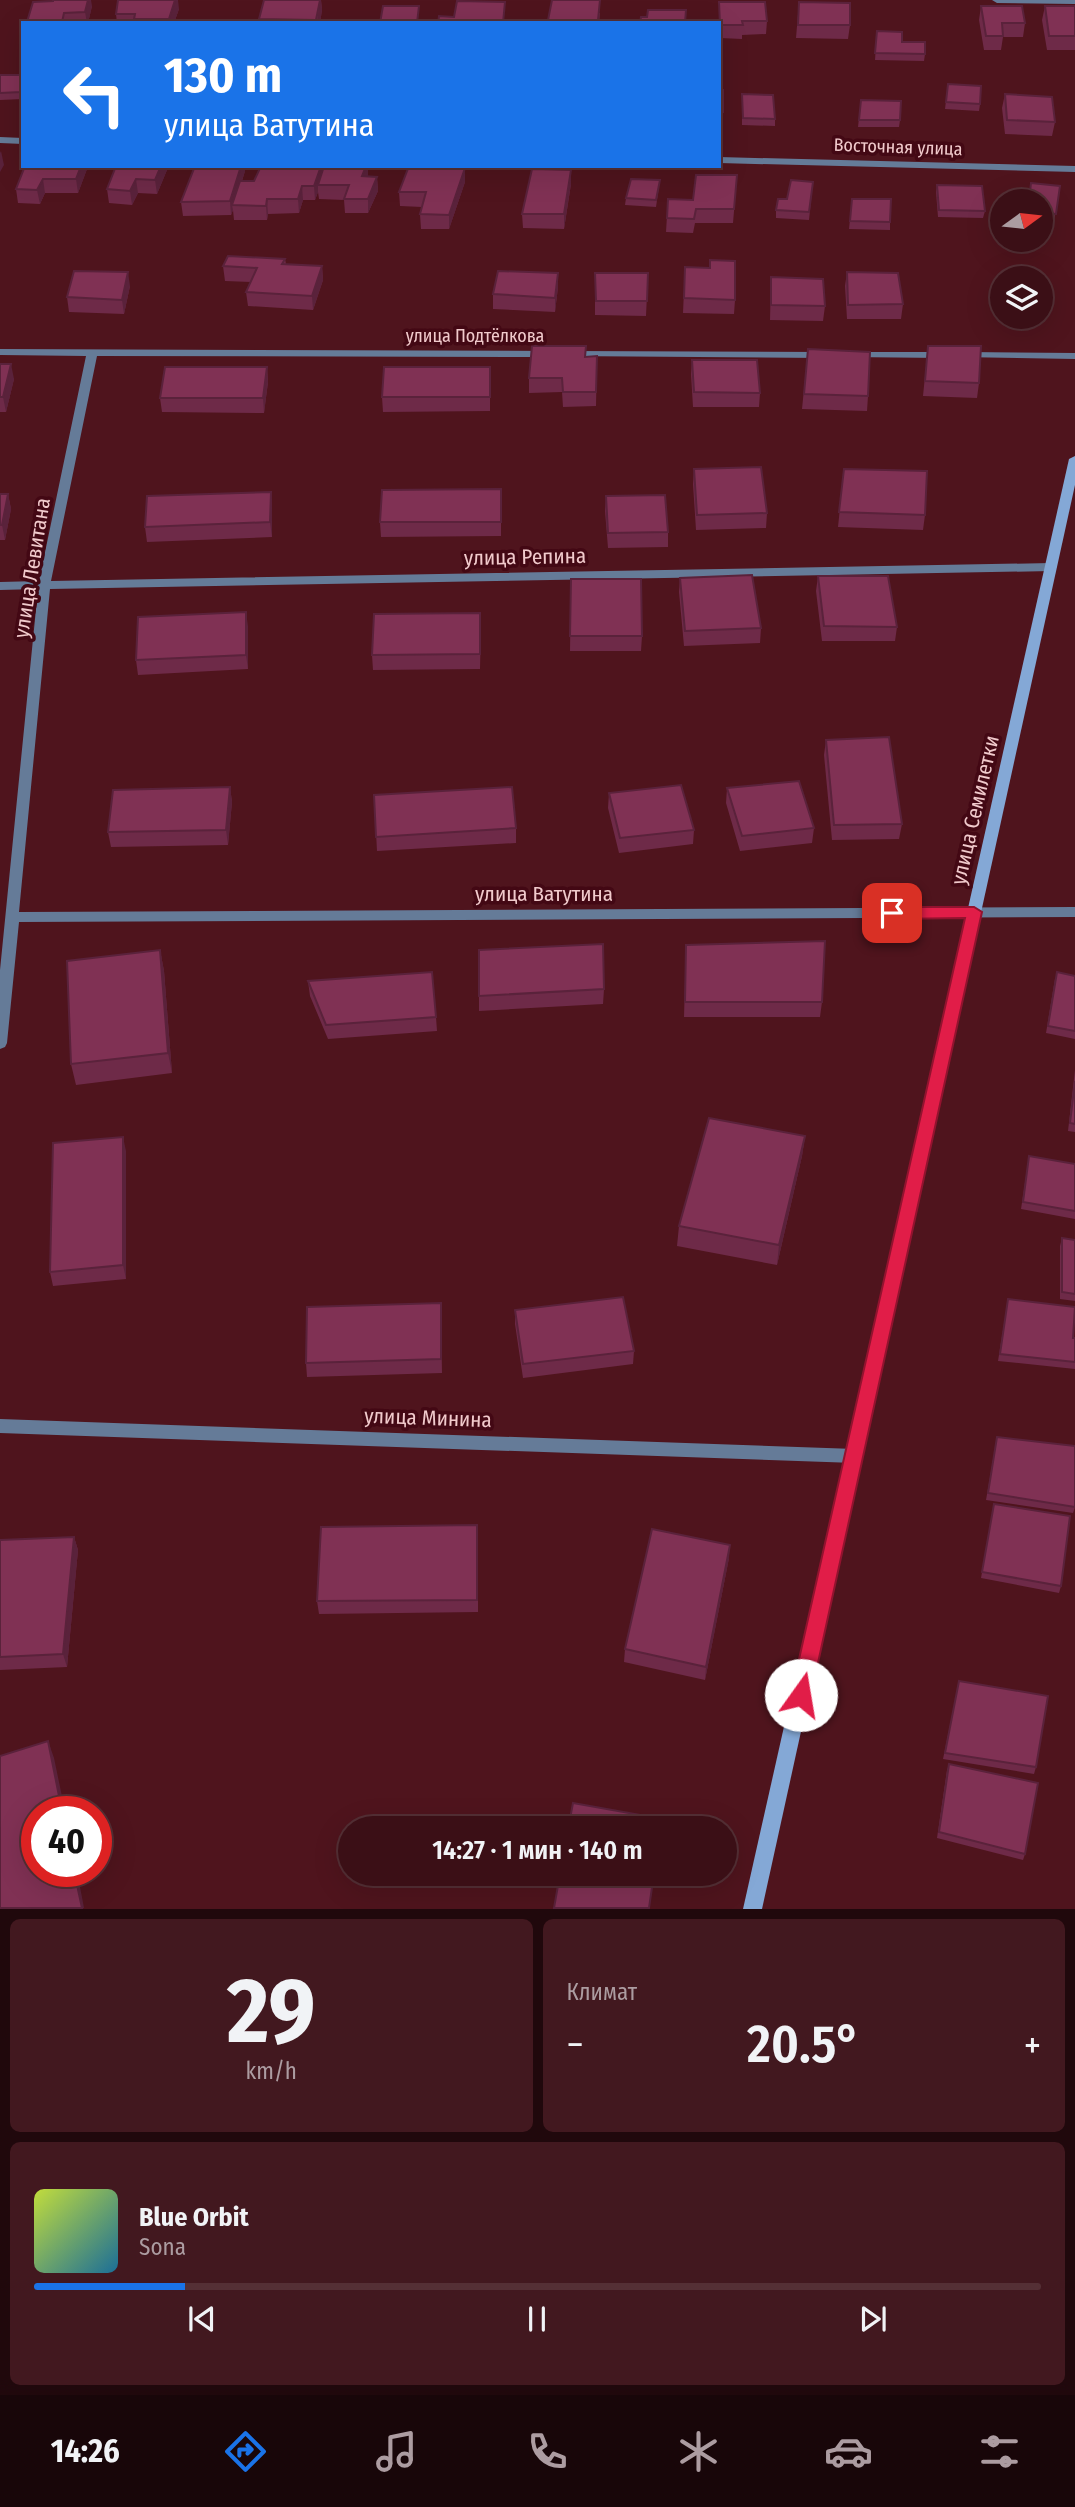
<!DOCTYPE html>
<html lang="ru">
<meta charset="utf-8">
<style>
body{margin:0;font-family:"Fira Sans Condensed",sans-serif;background:#42181f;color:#f1f3f6;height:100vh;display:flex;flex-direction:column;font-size:26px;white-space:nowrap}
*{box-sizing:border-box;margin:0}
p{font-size:23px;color:#ac9ca1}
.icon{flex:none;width:38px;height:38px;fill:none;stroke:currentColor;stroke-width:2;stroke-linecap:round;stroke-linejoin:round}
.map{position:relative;height:1909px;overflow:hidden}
.side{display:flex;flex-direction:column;gap:10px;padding:10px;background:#20080c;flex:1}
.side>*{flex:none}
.guide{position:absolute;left:21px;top:21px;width:700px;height:147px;border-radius:0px;box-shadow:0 7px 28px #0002,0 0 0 2px #542f35;background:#1a73e8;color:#fff;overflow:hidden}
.needle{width:46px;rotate:75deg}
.buttons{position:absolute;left:990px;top:189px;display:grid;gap:14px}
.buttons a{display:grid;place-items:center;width:63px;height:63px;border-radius:50%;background:#3b0f16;box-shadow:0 7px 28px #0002,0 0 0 2px #542f35;font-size:35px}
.speed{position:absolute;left:21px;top:1796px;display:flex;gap:14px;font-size:35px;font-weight:700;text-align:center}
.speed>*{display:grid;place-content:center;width:91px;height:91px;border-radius:50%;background:#3b0f16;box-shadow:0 7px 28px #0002,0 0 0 2px #542f35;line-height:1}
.speed .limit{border:10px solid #d22;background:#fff;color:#111}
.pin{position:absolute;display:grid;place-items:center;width:60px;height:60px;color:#fff;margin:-30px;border-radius:14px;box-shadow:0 4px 10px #0006}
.me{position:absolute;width:77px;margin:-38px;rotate:13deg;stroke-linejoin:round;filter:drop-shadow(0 0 5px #0008)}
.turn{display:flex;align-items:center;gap:24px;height:147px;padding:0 28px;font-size:32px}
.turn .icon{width:91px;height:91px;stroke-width:2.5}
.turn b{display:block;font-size:49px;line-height:60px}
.big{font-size:52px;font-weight:600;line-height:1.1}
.side .card{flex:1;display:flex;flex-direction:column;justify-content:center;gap:10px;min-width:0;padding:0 24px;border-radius:10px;background:#42181f}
.side .dial{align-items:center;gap:0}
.dial b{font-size:91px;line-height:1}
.song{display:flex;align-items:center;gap:21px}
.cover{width:84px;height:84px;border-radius:10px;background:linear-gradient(135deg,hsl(70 70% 55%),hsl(200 70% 35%))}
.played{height:7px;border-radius:4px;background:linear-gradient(90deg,#1a73e8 15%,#542f35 15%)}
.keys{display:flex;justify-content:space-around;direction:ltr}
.heat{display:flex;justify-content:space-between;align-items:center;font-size:38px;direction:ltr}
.side .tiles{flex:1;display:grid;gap:10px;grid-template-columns:1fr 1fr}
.card:last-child{grid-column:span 2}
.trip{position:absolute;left:338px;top:1816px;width:399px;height:70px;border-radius:35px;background:#3b0f16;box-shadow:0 7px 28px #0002,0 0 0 2px #542f35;font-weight:600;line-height:70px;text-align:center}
.dock{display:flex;height:112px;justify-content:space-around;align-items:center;background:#180609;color:#ac9ca1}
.dock .icon{width:49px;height:49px}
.dock .active{color:#1a73e8}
.dock b{font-size:32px;color:#f1f3f6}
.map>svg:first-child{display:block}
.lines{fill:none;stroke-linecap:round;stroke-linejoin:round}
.street{fill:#657b98;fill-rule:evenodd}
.secondary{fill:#84a8d6;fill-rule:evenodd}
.wall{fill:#6e2a48}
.shaded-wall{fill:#5a223b}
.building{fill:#803154;stroke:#5a223b;stroke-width:2}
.route{fill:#e11d48;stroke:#92132f;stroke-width:2}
.labels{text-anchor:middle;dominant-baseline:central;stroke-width:7;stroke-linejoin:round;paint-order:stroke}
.far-street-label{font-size:18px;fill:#f1cacc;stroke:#430814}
.street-label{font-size:21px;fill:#f1cacc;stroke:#430814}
</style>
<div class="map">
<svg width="1075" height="1909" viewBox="0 0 1075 1909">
<rect width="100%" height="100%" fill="#4f141d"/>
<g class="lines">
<path class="street" d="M992,0h83v4l-78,-1z
M0,137l23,1v6l-23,-1z
M719,157l356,9v6l-356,-9z
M0,349l548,2 5,3 -5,3 -451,-1 -46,225 1000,-18 6,4 -6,4 -1001,18 -31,323 1056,-5v10l-1056,5 -12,121 -2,4 -5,2v-79l38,-381 -38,1v-8l39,-1 47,-225 -86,-1z
M568,351l257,1 5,3 -5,3 -261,-2 -1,-2z
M852,352h92l5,3 -5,3 -96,-1 -1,-2z
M964,352l111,1v6l-115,-2v-4z
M0,1419l855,30 6,2 2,5 -2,5 -6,2 -855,-30z"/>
<path class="secondary" d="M1075,456v29l-313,1424h-19l326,-1450z"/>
</g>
<path class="wall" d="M320,0h1l1,10 -2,13h-61v-4z
M33,2l59,4 -4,17h-61z
M719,2l48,19 -1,13 -24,1v4l-22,-1 -1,-22z
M799,2l51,23 -2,14 -52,-1z
M981,6l44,17 -2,14h-20l-2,13h-17l-5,-30z
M1045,6h30v44h-28l-5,-30z
M179,9l-5,14h-57l-1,-9z
M600,13l-1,10h-51v-3z
M877,31l25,11 23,12 -1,7 -49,-1z
M0,75h23v24l-23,1z
M948,84l32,20 -1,7 -34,-2z
M719,90l4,22v14h-4z
M742,94l33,25v7l-33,-1z
M1005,94l50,28 -3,14 -47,-2 -3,-26z
M861,100l39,20 -1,7h-41z
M25,166l62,3 -9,24h-33l-5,11 -22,-1 -2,-14z
M116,166h51v4l-10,24 -19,-1 -6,12 -23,-2 -2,-14z
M261,166h63v2l44,8 9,1 1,14 -10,22h-23l-1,-13 -25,-1 -1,-7 -3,8h-12l-4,13 -31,1 -1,6h-33l-1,-10 -2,5 -48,1 -2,-14 64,-31 -3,10h12z
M737,175l-4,48h-38l-2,10 -27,-1 2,-33 25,1z
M660,180l-4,27 -31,-2 1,-7z
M465,182l-16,47h-28l-1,-15 2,-7 -22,-1 -1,-14z
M813,182l-4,38 -33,-2v-8l11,-11z
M1031,183l29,3 -6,36 -13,-2v-19h-12z
M571,184l-7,45 -41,-1 -1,-14z
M937,185l48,26 -2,7 -45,-1 -2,-25z
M852,199l38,23v8l-41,-1z
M285,259l1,5 36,2 1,14 -10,30 -65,-4 -2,-14 5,-10 -26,-1 -2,-15z
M685,267l50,33 -1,14 -51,-1z
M847,272l56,32 -2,15h-54l-2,-33z
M595,273h53l-2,43 -51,-1z
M771,277l54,29 -2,15 -53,-1z
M130,286l-6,28 -55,-2 -2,-15z
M558,287l-3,25 -62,-3v-15z
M928,346l51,37 -2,15 -54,-2z
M808,349l60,47 -1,15 -65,-2z
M597,356l-1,50 -33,1 -1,-15 -33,1v-15l56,-21z
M692,360l68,33 -1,14h-66l-2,-33z
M0,364l14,15 -8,33h-6z
M267,367l1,15 -4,31 -102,-1 -2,-14z
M490,367v44l-107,1 -1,-15z
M694,469l73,44 -1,15 -70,2 -3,-46z
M844,469l81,46 -2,15 -85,-3z
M501,489v47l-120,1 -1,-15z
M271,492l1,15v30l-125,5 -2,-15z
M0,494h8l3,15 -6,31h-5z
M606,496l62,36v15l-60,1 -3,-37z
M818,576l79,51 -2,14h-73l-6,-50z
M680,578l81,50 -1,15 -76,3 -5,-54z
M571,579l71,57 -1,15h-71z
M248,626v43l-110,6 -2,-15z
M481,628l-1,41 -107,1 -1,-15z
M826,740l76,84 -3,15 -67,1 -8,-85z
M230,787l2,15 -4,43 -117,2 -3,-15z
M727,788l87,40 -2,15 -72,8 -14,-48z
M609,793l85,37 -1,14 -74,9 -11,-45z
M374,795l142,33v15l-139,8z
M686,945l136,57 -2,15h-136z
M160,950l4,21 8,102 -96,12 -5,-21z
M479,950l125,39 -1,15 -124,7z
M1075,976v63l-29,-6 9,-54z
M308,981l128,36 1,14 -109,8 -18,-43z
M1075,1070v62l-7,-1z
M805,1136l-3,20 -25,109 -100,-19 2,-20z
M126,1151v128l-73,7 -3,-14z
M1029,1156l46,8v55l-54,-10z
M1062,1238l13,2v61l-15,-2v-53z
M1008,1299l67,39v31l-77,-8z
M515,1310l119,41 -1,13 -110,14 -8,-54z
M441,1317l1,56 -135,4 -1,-14z
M997,1437l78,70 -2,6 -87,-13z
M994,1504l67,82 -2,7 -78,-15z
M74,1537l4,13 -11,117 -67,3v-130z
M478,1538v74l-159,2 -2,-13z
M729,1558l-24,122 -81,-18 1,-13z
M959,1681l77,86 -2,7 -91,-15z
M949,1764l76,90 -2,6 -86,-22 10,-68z"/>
<path class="shaded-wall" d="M88,0h3l1,6 -4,17h-1l-2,-11z
M175,0h3l1,9 -5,14h-5v-4z
M320,0h1l1,10 -2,13h-3z
M1,151l3,14 -4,7v-19z
M81,166h6v3l-9,24 -2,-14z
M161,166h6v4l-10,24 -2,-14z
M241,166h4v5l-11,34h-2l1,5 -2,5 -1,-14z
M321,166h3v8l-6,11v7l-3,8 -1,-14z
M366,166h2v11l-6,-1z
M465,168v14l-16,47v-14z
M571,170v14l-7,45v-15z
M377,177l1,14 -10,22v-14z
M43,179l2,14 -5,11 -3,-14z
M136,179l2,14 -6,12 -2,-14z
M302,186l1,14 -4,13 -1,-14z
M267,199l1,15 -1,6 -1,-14z
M322,266l1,14 -10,30 -1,-14z
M128,272l2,14 -6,28 -2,-14z
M558,273v14l-3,25v-14z
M11,364l3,15 -8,33 -3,-15z
M267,367l1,15 -4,31 -1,-15z
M271,492l1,15v30l-2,-15z
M8,494l3,15 -6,31 -3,-15z
M246,612l2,14v43l-2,-14z
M230,787l2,15 -4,43 -2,-15z
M160,950l4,21 8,102 -4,-20z
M805,1136l-3,20 -25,109 2,-20z
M123,1137l3,14v128l-3,-14z
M74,1537l4,13 -11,117 -4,-13z
M730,1545l-1,13 -24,122 1,-13z
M48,1741l6,17 11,53h-3z
M74,1871h3l7,37h-2z"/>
<path class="building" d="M53,0h35l-3,12 -21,1 -2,9h-35l6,-20 20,-1z
M118,0h57l-6,19h-35l1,-5h-19z
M264,0h56l-4,20 -57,-1z
M552,0h48l-2,20h-50z
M457,1l48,1 -2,21h-65l1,-7 15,1z
M719,2h46l2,19h-25l1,4h-23z
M799,2l51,1v22h-52z
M383,6h36l-2,17h-37z
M981,6h41l3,17h-23l1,13h-17z
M1045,6h30v30h-26z
M648,10h38l-1,13h-45l1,-6h6z
M877,31l25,1v10h23v12l-50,-1z
M0,75h23v14l-2,3 -21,1z
M948,84l33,2 -1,18 -34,-2z
M719,90h4v22h-4z
M742,94l31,1 2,24 -32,-1z
M1005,94l47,3 3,25 -48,-2z
M861,100l40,1 -1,19h-41z
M25,166h56l-5,13h-33l-6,11 -21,-1z
M116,166h45l-6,14 -19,-1 -6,12 -23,-2z
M195,166h46l-11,35 -49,1z
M261,166h60l-7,20h-12l-4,13h-31l-1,7 -34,-1 8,-24h14z
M324,166h42l-4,10 15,1 -9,22h-24l5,-14h-31z
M409,166l56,2 -16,47 -29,-1 6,-22h-27z
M532,169l39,1 -7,44h-42z
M696,175h41l-3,34h-38l-2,10 -27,-1 1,-19 25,1z
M631,179l29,1 -4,20 -30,-2z
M791,180l22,2 -4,30 -33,-2 2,-11h9z
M1031,183l29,3 -4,28 -15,-1v-12h-12z
M937,185l45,1 3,25 -46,-1z
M852,199h39l-1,23 -40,-1z
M228,256l57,3 -3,5 40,2 -10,30 -66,-4 11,-24 -34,-2z
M710,260l25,1v39l-51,-2 1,-31 25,1z
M74,271l54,1 -6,28 -55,-3z
M498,271l60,2 -3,25 -62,-4z
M847,272l51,1 5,31 -55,1z
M595,273h53l-1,28h-51z
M771,277l52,2 2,27 -54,-1z
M532,346h54l-1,11 12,-1 -1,36h-33l-1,-14h-33z
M928,346h53l-2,37 -54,-2z
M808,349l62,3 -2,44 -64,-2z
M692,360h65l3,33 -66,-1z
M0,364h11l-8,33h-3z
M165,367h102l-4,31h-103z
M384,367h106v30h-108z
M761,467l6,46 -70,2 -3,-46z
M844,469l83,2 -2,44 -86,-3z
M501,489v33h-121l2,-32z
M271,492l-1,30 -125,5 2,-31z
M0,494h8l-6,31h-2z
M665,495l3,37 -60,1 -2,-37z
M752,575l9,53 -76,3 -5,-53z
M818,576h70l9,51 -73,-1z
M571,579h70l1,57h-72z
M246,612v43l-110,5 2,-43z
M480,613v41l-108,1 2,-41z
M889,737l13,87 -68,1 -8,-85z
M799,781l15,47 -72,8 -15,-48z
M681,785l13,45 -74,8 -11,-45z
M230,787l-4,43 -118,2 5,-42z
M512,787l4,41 -140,9 -2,-42z
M825,941l-3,61h-137l1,-57z
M603,944l1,45 -125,7v-46z
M160,950l8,103 -97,11 -4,-103z
M432,972l4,45 -110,8 -18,-44z
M1057,972l18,4v55l-27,-5z
M1075,1081v43l-5,-1z
M709,1118l96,18 -26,109 -100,-19z
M123,1137v128l-73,7 3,-129z
M1029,1156l46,8v47l-52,-9z
M1062,1238l13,2v54l-13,-2z
M623,1297l11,54 -111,13 -8,-54z
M1008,1299l67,8 -2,31h2v24l-75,-8z
M441,1303v56l-135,4 1,-56z
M997,1437l78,9v61l-87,-14z
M994,1504l76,12 -9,70 -79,-14z
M477,1525v75l-160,1 4,-74z
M652,1529l78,16 -24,122 -81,-18z
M74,1537l-11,117 -63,3v-117z
M959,1681l89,15 -12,71 -91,-14z
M48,1741l14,70h-25v60h37l8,37h-82v-152z
M949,1764l89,19 -13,71 -86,-22z
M573,1803l90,16 -2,10h-93z
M560,1874h94l-5,34h-95z"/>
<path class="route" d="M892,907h82l8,5 -171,783 -3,7 -7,3 -7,-3 -3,-7 174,-777 -73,1 -8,-6z"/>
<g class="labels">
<g class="far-street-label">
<text transform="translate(898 147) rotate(2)">Восточная улица</text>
<text x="475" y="336">улица Подтёлкова</text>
</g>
<g class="street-label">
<text transform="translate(525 557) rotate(-1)">улица Репина</text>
<text transform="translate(32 568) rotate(-81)">улица Левитана</text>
<text transform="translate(975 810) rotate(-77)">улица Семилетки</text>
<text x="544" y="894">улица Ватутина</text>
<text transform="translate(428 1418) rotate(2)">улица Минина</text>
</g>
</g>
</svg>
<div class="buttons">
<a><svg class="needle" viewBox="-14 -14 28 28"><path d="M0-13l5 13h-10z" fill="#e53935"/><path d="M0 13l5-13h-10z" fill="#ac9ca1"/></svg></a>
<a><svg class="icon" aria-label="layers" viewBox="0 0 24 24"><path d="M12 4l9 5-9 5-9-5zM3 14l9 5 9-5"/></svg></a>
</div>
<div class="speed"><div class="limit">40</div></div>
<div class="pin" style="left:892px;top:913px;background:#d93025"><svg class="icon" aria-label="arrive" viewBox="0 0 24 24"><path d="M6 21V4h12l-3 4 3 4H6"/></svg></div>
<svg class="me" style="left:801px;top:1695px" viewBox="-20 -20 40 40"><circle r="19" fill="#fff"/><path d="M0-13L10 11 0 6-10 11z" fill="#e11d48"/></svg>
<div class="trip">14:27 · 1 мин · 140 m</div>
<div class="guide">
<div class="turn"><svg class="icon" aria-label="left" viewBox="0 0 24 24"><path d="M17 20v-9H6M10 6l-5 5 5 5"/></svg><div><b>130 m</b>улица Ватутина</div></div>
</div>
</div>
<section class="side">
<div class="tiles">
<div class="card dial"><b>29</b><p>km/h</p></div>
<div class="card"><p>Климат</p>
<div class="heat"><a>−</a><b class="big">20.5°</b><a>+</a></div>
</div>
<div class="card">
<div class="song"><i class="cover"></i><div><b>Blue Orbit</b><p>Sona</p></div></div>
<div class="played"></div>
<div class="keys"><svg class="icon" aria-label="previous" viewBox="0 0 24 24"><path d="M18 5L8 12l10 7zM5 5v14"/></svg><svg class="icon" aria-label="pause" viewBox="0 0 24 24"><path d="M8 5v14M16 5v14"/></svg><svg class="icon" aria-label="next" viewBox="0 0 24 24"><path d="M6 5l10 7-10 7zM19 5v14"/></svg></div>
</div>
</div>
</section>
<nav class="dock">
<b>14:26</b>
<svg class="icon active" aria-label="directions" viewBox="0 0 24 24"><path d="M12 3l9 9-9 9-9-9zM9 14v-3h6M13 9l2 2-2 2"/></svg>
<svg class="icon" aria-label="music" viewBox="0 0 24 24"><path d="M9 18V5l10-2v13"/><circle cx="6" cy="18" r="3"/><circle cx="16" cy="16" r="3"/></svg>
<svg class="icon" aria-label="phone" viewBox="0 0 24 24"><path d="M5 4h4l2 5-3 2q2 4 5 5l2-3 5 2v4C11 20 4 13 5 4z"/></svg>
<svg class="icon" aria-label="climate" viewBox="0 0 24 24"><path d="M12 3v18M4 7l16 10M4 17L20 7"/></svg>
<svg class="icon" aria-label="car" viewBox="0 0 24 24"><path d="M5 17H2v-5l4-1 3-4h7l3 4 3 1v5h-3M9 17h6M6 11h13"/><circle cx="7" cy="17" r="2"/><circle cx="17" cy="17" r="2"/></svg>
<svg class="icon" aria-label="filters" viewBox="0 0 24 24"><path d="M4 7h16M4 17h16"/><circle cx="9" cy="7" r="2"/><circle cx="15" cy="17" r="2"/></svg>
</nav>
